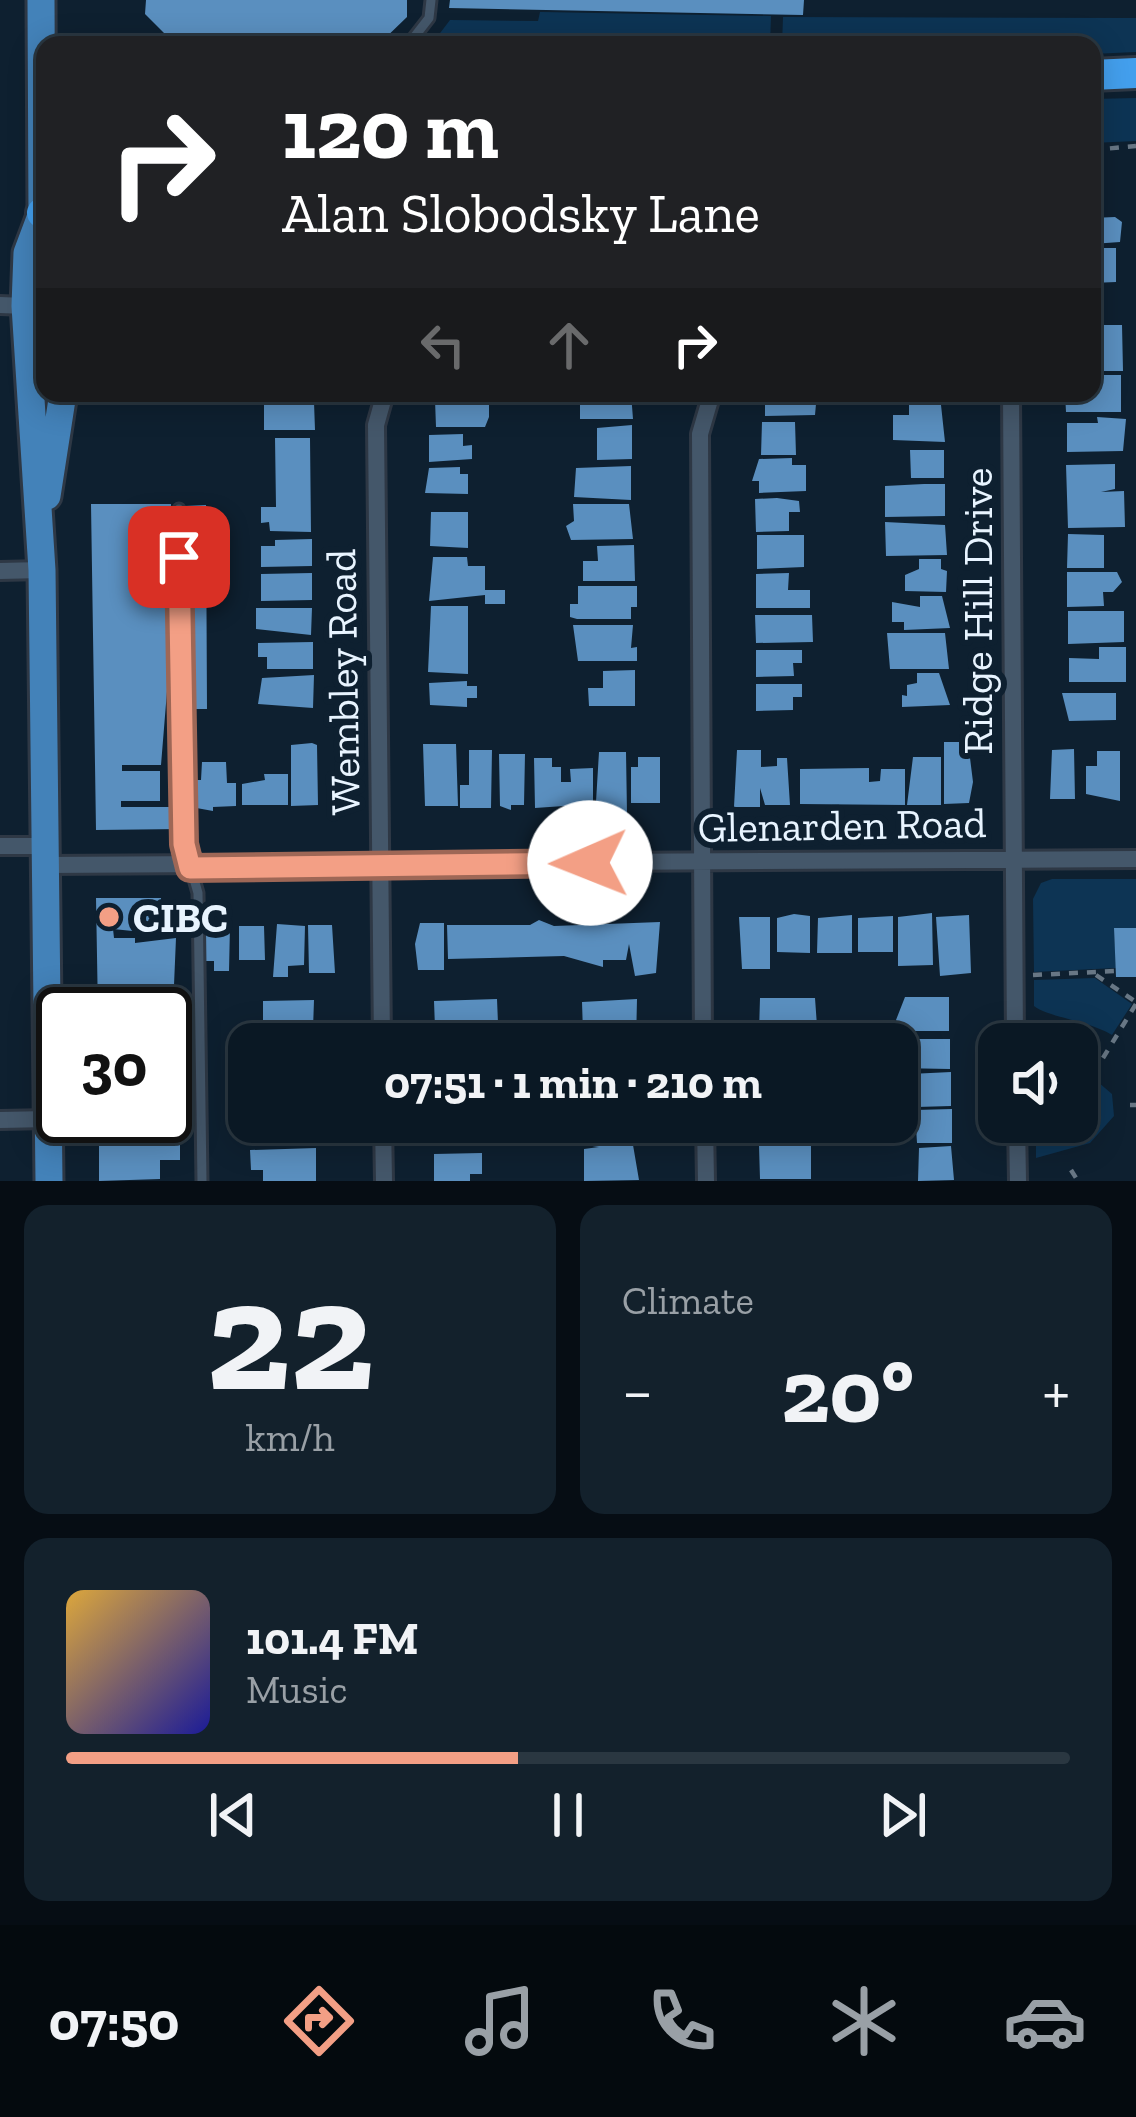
<!DOCTYPE html>
<meta charset="utf-8">
<style>
body{margin:0;font-family:"Zilla Slab",serif;background:#13212c;color:#f1f3f6;height:100vh;display:flex;flex-direction:column;font-size:45px;white-space:nowrap}
*{box-sizing:border-box;margin:0}
p{font-size:39px;color:#99a0a6}
.icon{flex:none;width:66px;height:66px;fill:none;stroke:currentColor;stroke-width:2;stroke-linecap:round;stroke-linejoin:round}
.map{position:relative;height:1181px;overflow:hidden}
.sheet{display:flex;flex-direction:column;gap:24px;padding:24px;background:#060d14;flex:1}
.sheet>*{flex:none}
.top-card{position:absolute;left:36px;top:36px;width:1065px;height:366px;border-radius:24px;box-shadow:0 6px 30px #0003,0 0 0 3px #2a3741;background:#202124;color:#fff;overflow:hidden}
.buttons{position:absolute;left:978px;top:1023px;display:grid;gap:24px}
.buttons a{display:grid;place-items:center;width:120px;height:120px;border-radius:24px;background:#0a1824;box-shadow:0 6px 30px #0003,0 0 0 3px #2a3741;font-size:60px}
.speed{position:absolute;left:36px;top:987px;display:flex;gap:24px;font-size:60px;font-weight:700;text-align:center}
.speed>*{display:grid;place-content:center;width:156px;height:156px;border-radius:50%;background:#0a1824;box-shadow:0 6px 30px #0003,0 0 0 3px #2a3741;line-height:1}
.speed .limit{border:6px solid #111;border-radius:18px;background:#fff;color:#111}
.pin{position:absolute;display:grid;place-items:center;width:102px;height:102px;color:#fff;margin:-51px;border-radius:24px;box-shadow:0 6px 18px #0006}
.me{position:absolute;width:132px;margin:-66px;rotate:269deg;stroke-linejoin:round;filter:drop-shadow(0 0 9px #0008)}
.turn{display:flex;align-items:center;gap:42px;height:252px;padding:0 48px;font-size:54px}
.turn .icon{width:156px;height:156px;stroke-width:2.5}
.turn b{display:block;font-size:84px;line-height:102px}
.lanes{display:flex;align-items:center;height:114px;padding:0 48px;background:#0003;justify-content:center;gap:60px;direction:ltr}
.lanes .off{opacity:.35}
.big{font-size:90px;font-weight:700;line-height:1.1}
.sheet .tile{flex:1;display:flex;flex-direction:column;justify-content:center;gap:18px;min-width:0;padding:0 42px;border-radius:24px;background:#13212c}
.sheet .dial{align-items:center;gap:0}
.dial b{font-size:156px;line-height:1}
.song{display:flex;align-items:center;gap:36px}
.cover{width:144px;height:144px;border-radius:18px;background:linear-gradient(135deg,hsl(40 70% 55%),hsl(240 70% 35%))}
.played{height:12px;border-radius:6px;background:linear-gradient(90deg,#f39f85 45%,#2a3741 45%)}
.keys{display:flex;justify-content:space-around;direction:ltr}
.heat{display:flex;justify-content:space-between;align-items:center;font-size:66px;direction:ltr}
.sheet .tiles{flex:1;display:grid;gap:24px;grid-template-columns:1fr 1fr}
.tile:last-child{grid-column:span 2}
.trip{position:absolute;left:228px;top:1023px;width:690px;height:120px;border-radius:24px;background:#0a1824;box-shadow:0 6px 30px #0003,0 0 0 3px #2a3741;font-weight:700;line-height:120px;text-align:center}
.dock{display:flex;height:192px;justify-content:space-around;align-items:center;background:#040a0e;color:#99a0a6}
.dock .icon{width:84px;height:84px}
.dock .selected{color:#f39f85}
.dock b{font-size:54px;color:#f1f3f6}
.map>svg:first-child{display:block}
.green{fill:#0d3454}
.building{fill:#5a8fbf}
.lines{fill:none;stroke-linecap:round;stroke-linejoin:round}
.service-casing{stroke:#2e3845;stroke-width:15}
.minor-casing{stroke:#2e3845;stroke-width:22}
.primary-casing{stroke:#2e3845;stroke-width:33}
.motorway-casing{stroke:#2e3845;stroke-width:36}
.path{stroke:#687785;stroke-width:4.5;stroke-dasharray:9 9;stroke-linecap:butt}
.service{stroke:#44576a;stroke-width:9}
.minor{stroke:#44576a;stroke-width:16}
.primary{stroke:#4382b9;stroke-width:27}
.motorway{stroke:#439fed;stroke-width:30}
.route-casing{stroke:#9e6756;stroke-width:30}
.route{stroke:#f39f85;stroke-width:21}
.poi-dot{fill:#f39f85;stroke:#0e2030;stroke-width:4.5}
.labels{text-anchor:middle;dominant-baseline:central;stroke-width:12;stroke-linejoin:round;paint-order:stroke}
.street-label{font-size:42px;fill:#e8f4ff;stroke:#0e2030}
.poi-label{font-size:42px;font-weight:bold;fill:#e8f4ff;stroke:#0e2030;text-anchor:start}
</style>
<div class="map">
<svg width="1136" height="1181" viewBox="0 0 1136 1181">
<rect width="100%" height="100%" fill="#0e2030"/>
<path class="green" d="M540,12l231,4 -1,29h-339l19,-25 88,1z
M783,17l353,1v34l-44,2v-9h-310z
M1136,98v43l-44,2v-44z
M1052,879h84v49l-22,1 2,39 -82,4 -1,-73 8,-16z
M1095,978l37,26 -20,31c-25,-15 -62,-17 -78,-29v-26z
M1077,1064l35,30 2,22 -24,27 -54,15v-36h41z"/>
<path class="building" d="M146,0h261v17l-29,28h-202l-31,-31z
M450,0h354l-1,15 -354,-7z
M1115,217l7,5 -2,20 -28,2v-26z
M1092,248h24v34l-24,1z
M1092,325h30l1,46h-31z
M1092,375h29v37h-55l-1,-19h27z
M297,393h29l1,8 -13,1 1,28h-51v-25l41,-2 -8,-2z
M580,393h51l2,26h-53z
M765,393h52l-2,22 -50,1z
M435,400l54,2v15l-4,10h-49z
M909,405h32l4,37 -52,-2v-25h16z
M1097,417l29,2 -3,32 -56,1v-29h31z
M762,422h33l1,33h-35z
M632,425v34l-35,1v-32z
M463,434v12l9,-1v14l-43,3v-27z
M275,438h35l1,94 -41,-1 -1,-9 -8,1v-16h15z
M910,450h34v28h-33z
M792,458v7h14v26l-47,2v-12h-7l7,-22z
M1115,464v25l-14,3 23,-1 1,36 -57,1 -2,-63z
M631,466v34l-57,-3 2,-29z
M460,467v7h8v20l-43,-1 4,-25z
M924,484h21v32l-60,1v-31z
M777,498l22,3 1,11h-11v19l-33,1 -1,-33z
M91,504h80l6,176 -9,-1 -7,86h-39v6h38v30h-39v6h60v22l-85,1z
M573,504h56l4,35 -62,1 -5,-14 8,-5z
M206,505l1,204h-21l-2,-203z
M431,512h37v36l-38,-2z
M885,522l60,3 2,30 -61,1z
M1068,534l36,1v33h-37z
M757,535h47v32l-47,2z
M312,539v27l-51,1v-21h14v-6z
M634,545l1,36h-52v-20h15l-1,-15z
M433,557h34l1,9h17v24h20v14h-20v-9l-56,6z
M919,559h22v10l6,2 -1,21 -41,-1v-16l14,-6z
M1067,572h50l5,10 -9,10h-10l1,14 -37,1z
M312,573v27l-51,1v-27z
M789,573l-1,17h22v18h-54v-34z
M578,586h59v21h-6v12h-54l-7,-2v-13h8z
M920,596h22l8,32 -46,2v-8h-12v-20l28,5z
M431,606h37v68l-40,-2z
M256,608h56l-1,27 -55,-6z
M1068,611h56v31l-56,2z
M755,615h57l1,27 -57,1z
M573,625h60l-2,23 6,-1v14h-59z
M887,633h58l4,36h-59z
M313,642v27h-46v-12h-9v-14z
M1099,647h27v35h-57v-24l30,1z
M756,650h46v13h-9l1,13 -38,1z
M635,670v36h-46l-1,-18h15v-17z
M917,673h22l11,32 -48,2v-12l5,1v-11l10,-2z
M314,675l-1,33 -55,-4 4,-26z
M467,681v5h10v12h-10v9l-37,-2 -1,-22z
M756,684h46v13h-9v13l-37,1z
M1062,693h54v27l-47,1z
M944,742h24l5,40 -4,21 -25,1z
M312,743l5,2 1,60 -27,1v-61z
M423,744h33l2,62h-33z
M1074,749l1,50h-25l2,-49z
M469,750h23l-1,58h-31v-23h9z
M737,750h24v17l16,-1v-8h10l3,47h-25l-5,-17v19h-26z
M1097,751h23v50l-34,-7v-28h11z
M599,752h27l1,61h-22v-10l-9,-1z
M499,754h26l-1,51h-13v5l-11,-4z
M638,757h22v46h-29v-36h7z
M913,757h28v48h-34z
M534,758h18v9h9v15h10l-1,-13 23,-1v36l-58,4z
M202,762h24l1,21h9v23l-23,1v4l-22,-4v-27h10z
M869,768v14l11,-1 1,-12h24v36l-105,-1v-35z
M264,774h24v31h-46v-21l23,-4z
M96,898h65l1,36 -49,-5 1,9h21v5l41,-5 -2,47 -50,1 44,4v22l-70,2z
M932,913l1,52 -35,1v-49z
M794,914l16,2v37l-33,-1v-34z
M852,915v38h-35l1,-35z
M969,915l2,58 -31,3 -4,-59z
M893,916v36h-35v-34z
M739,917h31v52h-28z
M539,920l15,6 106,-4 -4,51 -21,3 -6,-32 -3,16h-23v7l-39,-11 -116,3 -1,-34h83z
M420,923h24v47h-26l-3,-26z
M277,924l28,2 -1,39 -16,1v11h-15z
M308,925h24l3,48h-26z
M218,926h12l-1,45h-15v-10h-9v-32z
M239,926h25l1,34h-26z
M1114,928h22v49h-20z
M905,997h44v34h-49l-4,-11z
M760,998h55l2,28 -58,6z
M497,999l1,24 -63,5 -1,-27z
M637,999l-1,45h-33l-1,-11h-19l-1,-31z
M314,1000l-1,29h-50v-28z
M903,1039h47v30l-53,-1z
M165,1042h14l-4,43h-10z
M951,1072v34l-34,1v-23l-7,1v-11z
M952,1109v34h-35l-2,-33z
M99,1116h60l1,14 -32,5 52,-1v26h-20v19l-61,2z
M259,1122h58v14l-4,9h-54z
M485,1122l7,1v22l-58,1 -1,-23z
M590,1122h49l-6,23 6,35 -55,1v-32l15,-2 -20,-3v-11z
M760,1122h49v17l-49,4z
M759,1146h52v33h-51z
M951,1146l3,34 -36,1 1,-33z
M316,1148v33h-53v-11h-12l-1,-20z
M482,1153v21h-12v7h-36v-27z"/>
<g class="lines">
<g class="service-casing">
<path id="service" d="M408,45l21,-27 2,-18
M179,509l5,335 14,49 4,288"/>
</g>
<g class="minor-casing">
<path id="minor" d="M0,305l25,1
M1011,393l4,651
M0,571l42,-1
M0,846h45
M45,865l1091,-6
M382,1044l-6,-619 9,-32
M703,1044l-3,-610 12,-41
M0,1120l49,-1
M383,1122l1,59
M705,1122l1,59
M1017,1122l1,59"/>
</g>
<g class="primary-casing">
<path id="primary" d="M41,0l1,213 -15,40 -2,53 17,264 7,611
M47,496l16,-103"/>
</g>
<g class="motorway-casing">
<path id="motorway" d="M1092,75l44,-2
M42,213l3,1"/>
</g>
<path class="path" d="M1092,150l44,-4
M1033,975l83,-4
M1096,975l40,27
M1103,1058l33,-54
M1130,1105h6
M1071,1170l7,11"/>
<use href="#service" class="service"/>
<use href="#minor" class="minor"/>
<use href="#primary" class="primary"/>
<use href="#motorway" class="motorway"/>
</g>
<g class="lines">
<g class="route-casing">
<path id="route" d="M179,557l5,287 6,24 400,-5"/>
</g>
<use href="#route" class="route"/>
</g>
<circle class="poi-dot" cx="109" cy="917" r="12"/>
<g class="labels">
<g class="street-label">
<text transform="translate(977 611) rotate(-90)">Ridge Hill Drive</text>
<text transform="translate(343 682) rotate(-91)">Wembley Road</text>
<text transform="translate(842 825) rotate(-1)">Glenarden Road</text>
</g>
<g class="poi-label">
<text x="133" y="917">CIBC</text>
</g>
</g>
</svg>
<div class="buttons">
<a><svg class="icon" aria-label="sound" viewBox="0 0 24 24"><path d="M4 9h4l5-4v14l-5-4H4zM17 9q2 3 0 6"/></svg></a>
</div>
<div class="speed"><div class="limit">30</div></div>
<div class="pin" style="left:179px;top:557px;background:#d93025"><svg class="icon" aria-label="arrive" viewBox="0 0 24 24"><path d="M6 21V4h12l-3 4 3 4H6"/></svg></div>
<svg class="me" style="left:590px;top:863px" viewBox="-20 -20 40 40"><circle r="19" fill="#fff"/><path d="M0-13L10 11 0 6-10 11z" fill="#f39f85"/></svg>
<div class="trip">07:51 · 1 min · 210 m</div>
<div class="top-card">
<div class="turn"><svg class="icon" aria-label="right" viewBox="0 0 24 24"><path d="M7 20v-9h11M14 6l5 5-5 5"/></svg><div><b>120 m</b>Alan Slobodsky Lane</div></div>
<div class="lanes"><svg class="icon off" aria-label="left" viewBox="0 0 24 24"><path d="M17 20v-9H6M10 6l-5 5 5 5"/></svg><svg class="icon off" aria-label="ahead" viewBox="0 0 24 24"><path d="M12 20V5M6 11l6-6 6 6"/></svg><svg class="icon" aria-label="right" viewBox="0 0 24 24"><path d="M7 20v-9h11M14 6l5 5-5 5"/></svg></div>
</div>
</div>
<section class="sheet">
<div class="tiles">
<div class="tile dial"><b>22</b><p>km/h</p></div>
<div class="tile"><p>Climate</p>
<div class="heat"><a>−</a><b class="big">20°</b><a>+</a></div>
</div>
<div class="tile">
<div class="song"><i class="cover"></i><div><b>101.4 FM</b><p>Music</p></div></div>
<div class="played"></div>
<div class="keys"><svg class="icon" aria-label="previous" viewBox="0 0 24 24"><path d="M18 5L8 12l10 7zM5 5v14"/></svg><svg class="icon" aria-label="pause" viewBox="0 0 24 24"><path d="M8 5v14M16 5v14"/></svg><svg class="icon" aria-label="next" viewBox="0 0 24 24"><path d="M6 5l10 7-10 7zM19 5v14"/></svg></div>
</div>
</div>
</section>
<nav class="dock">
<b>07:50</b>
<svg class="icon selected" aria-label="directions" viewBox="0 0 24 24"><path d="M12 3l9 9-9 9-9-9zM9 14v-3h6M13 9l2 2-2 2"/></svg>
<svg class="icon" aria-label="music" viewBox="0 0 24 24"><path d="M9 18V5l10-2v13"/><circle cx="6" cy="18" r="3"/><circle cx="16" cy="16" r="3"/></svg>
<svg class="icon" aria-label="phone" viewBox="0 0 24 24"><path d="M5 4h4l2 5-3 2q2 4 5 5l2-3 5 2v4C11 20 4 13 5 4z"/></svg>
<svg class="icon" aria-label="climate" viewBox="0 0 24 24"><path d="M12 3v18M4 7l16 10M4 17L20 7"/></svg>
<svg class="icon" aria-label="car" viewBox="0 0 24 24"><path d="M5 17H2v-5l4-1 3-4h7l3 4 3 1v5h-3M9 17h6M6 11h13"/><circle cx="7" cy="17" r="2"/><circle cx="17" cy="17" r="2"/></svg>
</nav>
